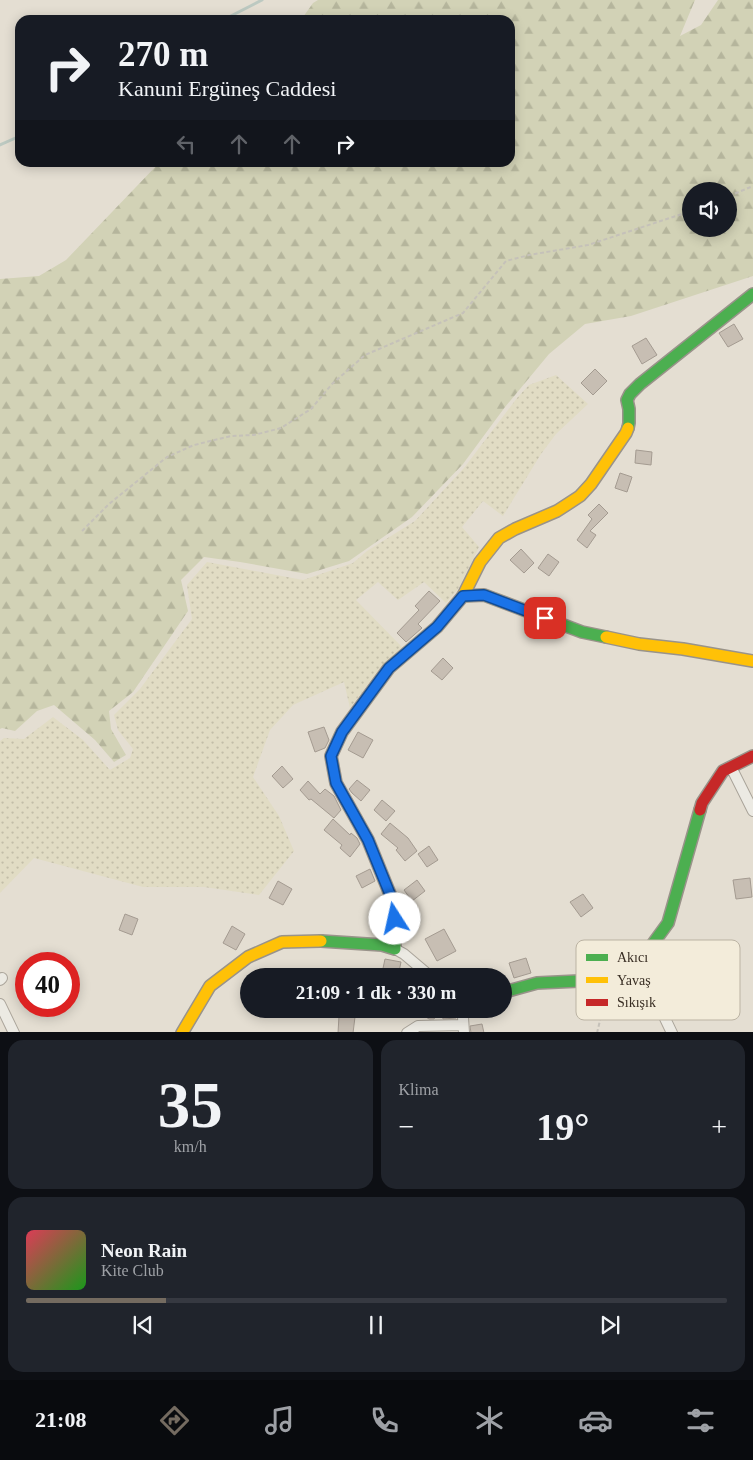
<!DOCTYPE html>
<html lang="tr">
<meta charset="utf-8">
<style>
body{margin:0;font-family:"Times New Roman",serif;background:#20242c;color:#f1f3f6;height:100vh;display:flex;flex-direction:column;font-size:19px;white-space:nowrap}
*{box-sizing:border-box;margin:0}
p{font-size:16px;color:#9ea1a6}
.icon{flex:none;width:28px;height:28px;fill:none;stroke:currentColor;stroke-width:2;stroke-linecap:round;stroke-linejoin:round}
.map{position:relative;height:1032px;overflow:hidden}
.side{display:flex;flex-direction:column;gap:8px;padding:8px;background:#0d0f14;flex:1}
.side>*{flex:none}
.guide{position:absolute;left:15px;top:15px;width:500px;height:152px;border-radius:15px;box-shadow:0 2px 12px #0003;background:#171b24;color:#f1f3f6;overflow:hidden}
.buttons{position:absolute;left:682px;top:182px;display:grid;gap:10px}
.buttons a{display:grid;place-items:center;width:55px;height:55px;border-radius:50%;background:#171b24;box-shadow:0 2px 12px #0003;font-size:25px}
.speed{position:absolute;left:15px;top:952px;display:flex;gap:10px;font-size:25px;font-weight:700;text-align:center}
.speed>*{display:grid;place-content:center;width:65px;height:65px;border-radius:50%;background:#171b24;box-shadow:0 2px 12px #0003;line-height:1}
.speed .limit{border:8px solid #d22;background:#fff;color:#111}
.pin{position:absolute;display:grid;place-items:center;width:42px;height:42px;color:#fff;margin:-21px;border-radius:10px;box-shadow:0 2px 8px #0006}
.me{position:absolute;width:55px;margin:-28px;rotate:350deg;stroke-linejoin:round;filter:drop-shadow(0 0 4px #0008)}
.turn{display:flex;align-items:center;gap:18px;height:105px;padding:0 20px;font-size:22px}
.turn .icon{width:65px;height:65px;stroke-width:2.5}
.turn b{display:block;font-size:35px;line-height:42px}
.lanes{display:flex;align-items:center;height:48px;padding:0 20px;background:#0003;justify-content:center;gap:25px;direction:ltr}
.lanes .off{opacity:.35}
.big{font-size:38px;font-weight:800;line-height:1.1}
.side .tile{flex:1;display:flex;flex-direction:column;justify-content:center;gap:8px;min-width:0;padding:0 18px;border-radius:15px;background:#20242c}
.side .dial{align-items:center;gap:0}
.dial b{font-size:65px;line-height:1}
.song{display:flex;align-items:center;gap:15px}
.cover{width:60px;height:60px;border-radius:8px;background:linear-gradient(135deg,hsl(350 70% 55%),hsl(120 70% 35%))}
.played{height:5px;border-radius:2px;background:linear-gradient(90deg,#746b60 20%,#363941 20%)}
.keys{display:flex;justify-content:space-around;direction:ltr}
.heat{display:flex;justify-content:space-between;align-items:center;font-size:28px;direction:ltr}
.side .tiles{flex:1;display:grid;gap:8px;grid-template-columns:1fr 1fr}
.tile:last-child{grid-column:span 2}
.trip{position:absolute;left:240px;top:968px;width:272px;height:50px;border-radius:25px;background:#171b24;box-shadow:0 2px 12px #0003;font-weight:800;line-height:50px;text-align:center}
.tab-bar{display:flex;height:80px;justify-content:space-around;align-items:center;background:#090b0e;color:#9ea1a6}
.tab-bar .icon{width:35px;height:35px}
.tab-bar .current{color:#746b60}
.tab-bar b{font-size:22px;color:#f1f3f6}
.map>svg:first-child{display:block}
.farmland{fill:url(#farmland-dots)}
.forest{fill:url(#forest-firs);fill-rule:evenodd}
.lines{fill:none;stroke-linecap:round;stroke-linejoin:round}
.stream{stroke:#bcc9c1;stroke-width:3}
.building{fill:#c7beb3;stroke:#a49b91}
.street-casing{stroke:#aaa49a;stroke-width:12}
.fast-casing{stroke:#99938a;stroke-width:14}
.slow-casing{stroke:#99938a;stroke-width:14}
.jam-casing{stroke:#99938a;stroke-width:14}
.path{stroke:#c5c1b9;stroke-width:2;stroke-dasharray:4 2.5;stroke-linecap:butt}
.street{stroke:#eceae3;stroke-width:10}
.fast{stroke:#4caf50;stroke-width:11}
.slow{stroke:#ffc107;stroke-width:11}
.jam{stroke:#c62828;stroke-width:11}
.route-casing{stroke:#114b97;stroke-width:12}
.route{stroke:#1a73e8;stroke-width:9}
.key{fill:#f3ecda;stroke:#bbb3a3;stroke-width:1}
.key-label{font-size:14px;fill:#382d23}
</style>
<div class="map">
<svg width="753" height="1033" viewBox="0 0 753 1033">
<defs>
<pattern id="farmland-dots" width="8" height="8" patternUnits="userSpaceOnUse" patternTransform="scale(1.25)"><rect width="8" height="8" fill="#e1dcc4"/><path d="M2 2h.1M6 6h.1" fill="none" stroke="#c2bda8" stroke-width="1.8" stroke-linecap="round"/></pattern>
<pattern id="forest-firs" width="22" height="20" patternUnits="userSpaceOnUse" patternTransform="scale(1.25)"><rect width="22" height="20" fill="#d2d2b6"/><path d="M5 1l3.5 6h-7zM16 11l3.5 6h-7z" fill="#b5b59c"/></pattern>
</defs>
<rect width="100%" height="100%" fill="#e4ded2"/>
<path class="farmland" d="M556,375l32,29 -32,30 -15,20 -38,62 -20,-15 -21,26 17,20 -21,42 -12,14 -22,-21 -26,18 -20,-18 -22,18 46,47 -23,22 -29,39 -6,-26 -51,23 -23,25 -17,47 26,39 15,35 -35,44 -55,-8h-61l-109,-29 -34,35v-152l4,-3 20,1 29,-22 30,23 27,30 20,-12 3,-9 -15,-19 -4,-15 26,-26 52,-70 -5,-34 20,-23 96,18 50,-17 14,-12 48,-30 49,-53 53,-70 12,-13z"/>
<path class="forest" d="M318,0h377l-15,36 21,-11 17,-25h35v276l-122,40 -46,8 -36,30 -44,53 -42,57 -51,53 -63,44 -42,13 -67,-12 -36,-5 -23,23 7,31 -55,81 -24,19 2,18 15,26 -12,7 -19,-22 -41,-35 -17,6 -22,20 -13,-3 -2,1v-450l39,-3 27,-16 93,-97 351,-1v-142h-209l12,-17zM691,191h38v38h-38z"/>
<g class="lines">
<path class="stream" d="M223,20l39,-20
M0,145l20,-9"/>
</g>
<path class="building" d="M734,324l9,15 -15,8 -9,-14z
M646,338l11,17 -15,9 -10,-18z
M595,369l12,12 -14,14 -12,-12z
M636,450l16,2 -1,13 -16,-2z
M620,473l12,4 -5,15 -12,-4z
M599,504l9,9 -18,18 6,4 -9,13 -10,-8 15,-21 -4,-4z
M521,549l13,14 -10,10 -14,-13z
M548,554l11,8 -10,14 -11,-8z
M429,591l11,10 -22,23 4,4 -16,14 -9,-9 22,-23 -4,-4z
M443,658l10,10 -11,12 -11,-9z
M324,727l5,13 -4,8 -10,4 -7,-20z
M358,732l15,8 -10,18 -15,-8z
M282,766l11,13 -10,9 -11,-12z
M357,780l13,10 -9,11 -9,-8 -3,-4z
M308,781l12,13 5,-5 9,7 7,14 -7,8 -23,-19 -2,1 -9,-10z
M382,800l13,11 -9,10 -12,-11z
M333,819l17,16 1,-2 6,5 3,6 -10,13 -10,-9 2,-3 -18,-15z
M390,823l18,15 9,13 -12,10 -9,-11 2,-2 -17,-14z
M429,846l9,14 -11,7 -9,-13z
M370,869l5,12 -13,7 -6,-12z
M750,878l2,19 -16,2 -3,-19z
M417,880l8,11 -13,10 -8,-11z
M278,881l14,8 -9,16 -14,-7z
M583,894l10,14 -12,9 -11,-15z
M125,914l13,5 -6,16 -13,-5z
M232,926l13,8 -9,16 -13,-7z
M444,929l12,22 -19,10 -12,-22z
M526,958l5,15 -17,5 -5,-15z
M385,959l16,3 -3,14 -16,-3z
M414,1009h26l-6,10h-5z
M455,1014l1,4 -13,1 -1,-4z
M339,1016l16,1 -2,16h-15z
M482,1024l2,9h-13l-1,-7z"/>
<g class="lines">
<g class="street-casing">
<path id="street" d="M731,767l22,44
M395,949l9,5 26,22
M638,962l34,71
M0,980l2,-2
M0,1004l14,29
M461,1009l2,8 1,16
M407,1033l11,-7 45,-1"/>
</g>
<g class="fast-casing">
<path id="fast" d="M628,428l1,-5v-14l-2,-9 3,-6 10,-10 113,-90
M321,941l61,4 13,4 -1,-45 -26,-64 -32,-57 -5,-27 11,-24 47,-64 48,-41 26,-31 21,-1 98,37 24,5
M504,992l33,-9 63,-3 25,-5 19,-19 24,-33 32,-113"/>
</g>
<g class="slow-casing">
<path id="slow" d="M463,596l17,-34 19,-24 16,-9 42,-18 23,-15 11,-12 35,-51 2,-5
M606,637l33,7 44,5 70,12
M182,1033l28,-47 38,-29 34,-15 39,-1"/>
</g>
<g class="jam-casing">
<path id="jam" d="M700,810l2,-7 21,-32 30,-15"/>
</g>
<path class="path" d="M729,196l24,-10
M82,531l27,-27 58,-47 27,-12 37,-9 23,-1 27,-7 30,-19 21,-25 33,-29 98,-42 43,-52 23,-6 59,-10 103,-34
M597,1033l10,-42"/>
<use href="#street" class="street"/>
<use href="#fast" class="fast"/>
<use href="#slow" class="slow"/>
<use href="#jam" class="jam"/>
</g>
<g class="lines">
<g class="route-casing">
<path id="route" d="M395,919l-1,-15 -26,-64 -32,-57 -5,-27 11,-24 47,-64 48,-41 26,-31 21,-1 61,23"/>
</g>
<use href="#route" class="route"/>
</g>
<rect x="576" y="940" width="164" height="80" rx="8" class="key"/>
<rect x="586" y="954" width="22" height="7" fill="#4caf50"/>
<rect x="586" y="977" width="22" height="6" fill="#ffc107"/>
<rect x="586" y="999" width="22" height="7" fill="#c62828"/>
<g class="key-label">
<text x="617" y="962">Akıcı</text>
<text x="617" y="985">Yavaş</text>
<text x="617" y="1007">Sıkışık</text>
</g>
</svg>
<div class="buttons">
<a><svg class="icon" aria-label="sound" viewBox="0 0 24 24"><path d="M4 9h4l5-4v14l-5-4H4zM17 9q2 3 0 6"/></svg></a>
</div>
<div class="speed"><div class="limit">40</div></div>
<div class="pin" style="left:545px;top:618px;background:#d93025"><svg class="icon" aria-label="arrive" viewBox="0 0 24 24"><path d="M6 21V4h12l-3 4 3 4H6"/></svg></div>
<svg class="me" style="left:395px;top:919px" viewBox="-20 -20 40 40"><circle r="19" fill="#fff"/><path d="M0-13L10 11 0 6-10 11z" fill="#1a73e8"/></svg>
<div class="trip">21:09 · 1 dk · 330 m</div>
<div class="guide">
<div class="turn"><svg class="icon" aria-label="right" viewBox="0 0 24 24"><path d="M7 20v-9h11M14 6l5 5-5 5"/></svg><div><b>270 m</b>Kanuni Ergüneş Caddesi</div></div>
<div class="lanes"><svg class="icon off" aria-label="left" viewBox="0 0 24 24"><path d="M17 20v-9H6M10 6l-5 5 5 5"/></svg><svg class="icon off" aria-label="ahead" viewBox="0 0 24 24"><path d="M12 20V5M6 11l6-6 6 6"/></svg><svg class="icon off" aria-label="ahead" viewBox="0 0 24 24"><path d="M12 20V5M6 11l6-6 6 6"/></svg><svg class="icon" aria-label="right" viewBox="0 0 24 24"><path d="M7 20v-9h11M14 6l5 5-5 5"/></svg></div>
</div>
</div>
<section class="side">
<div class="tiles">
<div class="tile dial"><b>35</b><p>km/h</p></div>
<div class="tile"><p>Klima</p>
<div class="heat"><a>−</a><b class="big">19°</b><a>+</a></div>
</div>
<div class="tile">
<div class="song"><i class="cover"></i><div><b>Neon Rain</b><p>Kite Club</p></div></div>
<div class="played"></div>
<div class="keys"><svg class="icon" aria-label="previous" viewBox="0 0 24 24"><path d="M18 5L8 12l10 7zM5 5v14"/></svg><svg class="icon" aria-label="pause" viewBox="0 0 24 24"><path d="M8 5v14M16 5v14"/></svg><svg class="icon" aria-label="next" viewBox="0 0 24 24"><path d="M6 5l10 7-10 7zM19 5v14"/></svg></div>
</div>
</div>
</section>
<nav class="tab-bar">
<b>21:08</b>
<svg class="icon current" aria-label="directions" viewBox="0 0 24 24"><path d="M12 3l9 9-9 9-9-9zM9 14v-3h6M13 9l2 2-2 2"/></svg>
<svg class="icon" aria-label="music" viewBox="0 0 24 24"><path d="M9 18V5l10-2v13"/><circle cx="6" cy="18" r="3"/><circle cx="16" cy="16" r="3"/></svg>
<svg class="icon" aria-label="phone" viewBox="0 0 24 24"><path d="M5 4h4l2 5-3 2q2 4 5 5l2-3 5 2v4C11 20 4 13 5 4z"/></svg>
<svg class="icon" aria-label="climate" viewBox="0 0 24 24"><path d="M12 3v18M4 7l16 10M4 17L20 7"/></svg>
<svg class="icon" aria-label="car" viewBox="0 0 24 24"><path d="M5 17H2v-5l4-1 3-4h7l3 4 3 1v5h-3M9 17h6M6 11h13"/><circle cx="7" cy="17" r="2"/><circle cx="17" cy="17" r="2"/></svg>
<svg class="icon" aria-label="filters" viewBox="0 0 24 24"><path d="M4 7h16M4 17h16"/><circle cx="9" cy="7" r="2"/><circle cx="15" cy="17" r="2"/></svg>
</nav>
